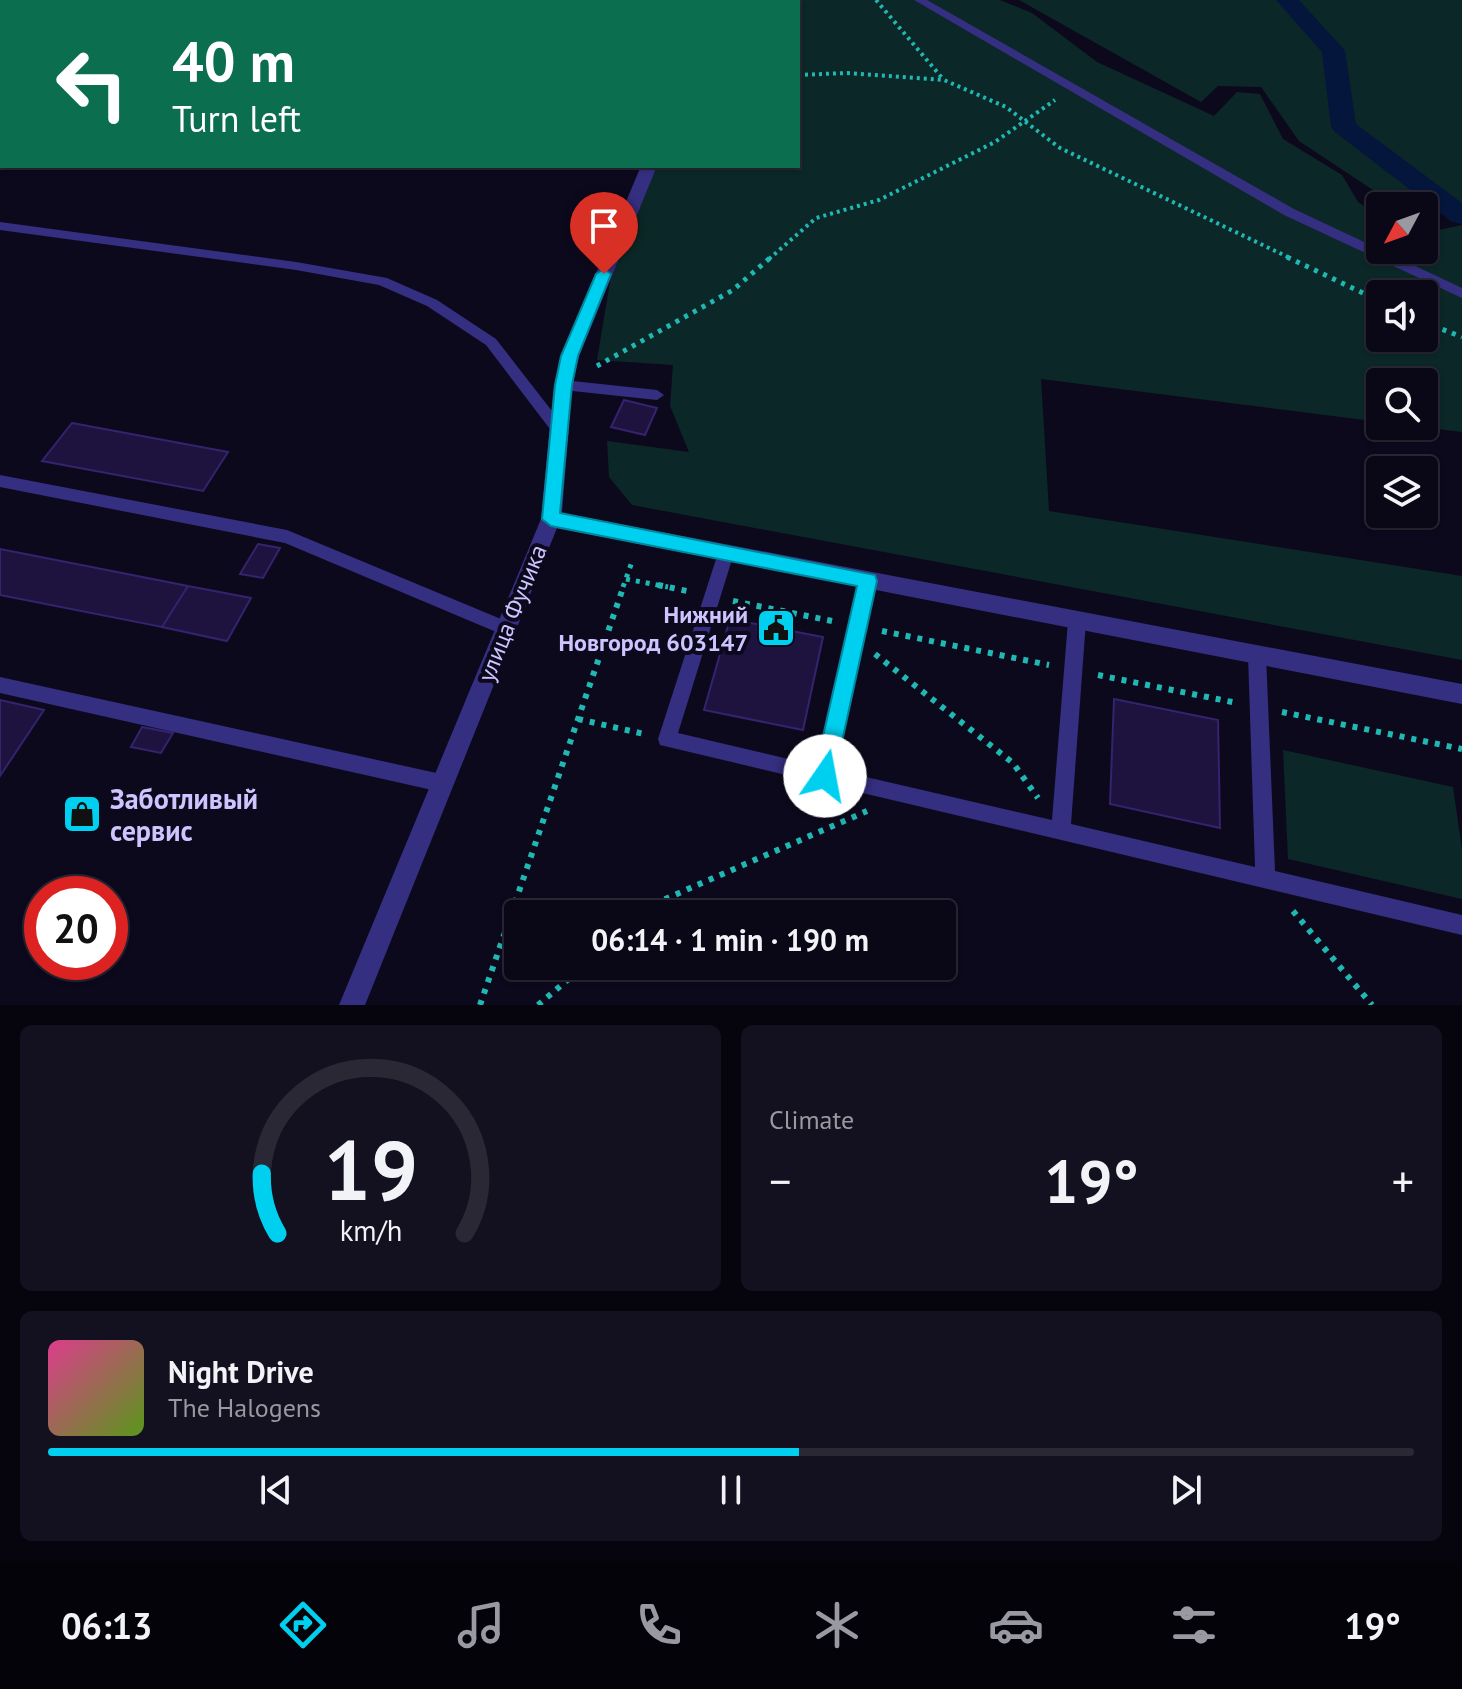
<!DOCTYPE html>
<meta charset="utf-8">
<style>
body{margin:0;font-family:"PT Sans",sans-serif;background:#13101f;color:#f1f3f6;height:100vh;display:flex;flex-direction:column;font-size:30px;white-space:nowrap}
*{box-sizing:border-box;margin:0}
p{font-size:26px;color:#9999a1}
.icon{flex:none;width:44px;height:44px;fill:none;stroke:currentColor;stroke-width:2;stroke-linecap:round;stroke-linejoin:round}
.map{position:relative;height:1005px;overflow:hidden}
.side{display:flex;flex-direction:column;gap:20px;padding:20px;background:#06040c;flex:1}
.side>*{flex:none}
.guide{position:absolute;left:0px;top:0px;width:800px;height:168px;box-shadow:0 2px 6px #0004,0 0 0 2px #2a2835;background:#0b6e4f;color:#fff;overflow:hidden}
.needle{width:52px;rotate:229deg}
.tools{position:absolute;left:1366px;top:192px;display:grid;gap:16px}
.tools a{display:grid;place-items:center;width:72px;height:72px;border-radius:8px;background:#0a0716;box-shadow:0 2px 6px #0004,0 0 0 2px #2a2835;font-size:40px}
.speed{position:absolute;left:24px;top:876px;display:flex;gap:16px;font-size:40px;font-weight:700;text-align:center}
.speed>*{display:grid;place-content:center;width:104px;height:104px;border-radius:50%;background:#0a0716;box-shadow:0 2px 6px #0004,0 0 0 2px #2a2835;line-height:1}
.speed .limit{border:12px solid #d22;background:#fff;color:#111}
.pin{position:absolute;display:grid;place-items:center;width:68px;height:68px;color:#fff;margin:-82px -34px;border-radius:50% 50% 50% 0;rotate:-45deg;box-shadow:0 0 8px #0007}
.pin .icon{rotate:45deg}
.me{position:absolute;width:88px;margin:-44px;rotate:12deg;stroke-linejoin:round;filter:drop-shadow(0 0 6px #0008)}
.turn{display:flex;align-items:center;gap:28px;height:168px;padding:0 40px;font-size:36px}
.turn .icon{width:104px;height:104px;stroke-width:2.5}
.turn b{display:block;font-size:56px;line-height:68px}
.big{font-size:60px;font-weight:800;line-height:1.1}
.side .card{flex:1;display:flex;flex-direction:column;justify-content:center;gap:12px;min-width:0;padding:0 28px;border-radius:12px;background:#13101f}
.side .dial{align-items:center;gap:0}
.dial svg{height:208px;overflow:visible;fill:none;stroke:#2a2835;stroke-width:7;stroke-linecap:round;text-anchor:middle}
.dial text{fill:#f1f3f6;stroke:none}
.song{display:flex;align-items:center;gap:24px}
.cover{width:96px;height:96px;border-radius:12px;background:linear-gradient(135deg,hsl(330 70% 55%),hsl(90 70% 35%))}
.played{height:8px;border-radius:4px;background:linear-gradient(90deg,#00d0f0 55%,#2a2835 55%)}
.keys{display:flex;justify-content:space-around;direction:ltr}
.heat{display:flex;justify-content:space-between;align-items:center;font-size:44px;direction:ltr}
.side .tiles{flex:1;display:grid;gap:20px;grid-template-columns:1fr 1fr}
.card:last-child{grid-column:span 2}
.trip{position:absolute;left:504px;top:900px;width:452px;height:80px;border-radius:8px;background:#0a0716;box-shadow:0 2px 6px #0004,0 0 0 2px #2a2835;font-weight:800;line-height:80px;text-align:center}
.menu{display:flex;height:128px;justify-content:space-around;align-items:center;background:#040309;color:#9999a1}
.menu .icon{width:56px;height:56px}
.menu .current{color:#00d0f0}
.menu b{font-size:36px;color:#f1f3f6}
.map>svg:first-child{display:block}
.green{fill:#0c2727;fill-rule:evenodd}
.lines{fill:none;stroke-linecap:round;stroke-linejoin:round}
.canal{fill:#04163b;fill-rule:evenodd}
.building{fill:#1e133f;stroke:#34236e;stroke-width:2}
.path-far2{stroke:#20b8b3;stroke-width:4;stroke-dasharray:3 4;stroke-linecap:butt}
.path-far1{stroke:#20b8b3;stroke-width:5;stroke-dasharray:4 6;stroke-linecap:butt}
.path{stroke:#20b8b3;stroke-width:6;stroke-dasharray:5 7;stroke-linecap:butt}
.lane{fill:#352f81;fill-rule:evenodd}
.street{fill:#352f81;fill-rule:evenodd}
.route{fill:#00d0f0;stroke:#00879c;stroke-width:2}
.labels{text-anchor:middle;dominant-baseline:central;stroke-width:8;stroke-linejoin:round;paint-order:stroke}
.street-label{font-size:24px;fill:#cdc5ff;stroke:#0d091d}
.poi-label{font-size:24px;font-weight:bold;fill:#cdc5ff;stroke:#0d091d;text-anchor:end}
.near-poi-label{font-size:28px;font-weight:bold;fill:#cdc5ff;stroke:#0d091d;text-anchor:start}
</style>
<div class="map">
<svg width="1462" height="1005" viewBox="0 0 1462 1005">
<rect width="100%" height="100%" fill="#0d091d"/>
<path class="green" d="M733,0h267l32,13 65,49 117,54 23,-24 23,2 23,45 59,36 16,27 22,14v34h44v-20l10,1 28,-6v207l-48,-6h10v-44h-44v40l-339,-43 8,132 413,65v84l-830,-155 -23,-28 -2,-36 82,11 -19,-46 3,-41 -76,-5 17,-102 42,-92h142v-164zM1380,294h44v44h-44z
M1019,0h443v214l-8,-2 -30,3v-9h-27l-98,-65 -38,-54 -43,-1 -17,16z
M1283,750l170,37 9,63v49l-174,-40z"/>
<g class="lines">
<path class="canal" d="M1276,0h23l42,46 4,5 11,73 106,79v21l-10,-2 -117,-90 -4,-5 -9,-75z"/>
</g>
<path class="building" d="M624,400l33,8 -12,27 -34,-8z
M72,423l156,29 -25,39 -161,-30z
M258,544l22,4 -17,30 -23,-4z
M0,549l188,37 -26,41 -162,-32z
M188,586l63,12 -24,43 -65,-14z
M730,619l93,18 -20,93 -99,-20z
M1114,699l104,21 2,108 -110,-24z
M0,700l44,10 -44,66z
M142,727l31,6 -12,20 -30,-6z"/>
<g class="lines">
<path class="path-far2" d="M876,0l67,79
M798,75l49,-2 97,7 62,27 54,41 232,111
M769,259l47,-41 63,-18 116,-58 60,-42"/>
<path class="path-far1" d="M1287,257l93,44
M1424,322l38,15
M597,366l136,-76 38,-33
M626,579l42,8
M623,587l10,-28"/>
<path class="path" d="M658,585l34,7
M733,601l104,21
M882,631l167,34
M875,654l138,109 25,35
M1098,675l139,28
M1282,712l180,37
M578,719l66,15
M1293,911l79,94
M646,914l17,-14 204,-89
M480,1005l144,-420
M538,1005l46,-39"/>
<path class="lane" d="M914,0h13l367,209 168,79v10l-178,-83z
M0,222l296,40 91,16 50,22 59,39 73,94 -8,6 -5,-2 -70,-92 -59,-39 -48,-21 -83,-15 -296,-40z
M563,380l94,10 7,5 -7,5 -94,-10 -7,-5z
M0,475l287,55 226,94 3,5 -3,5 -6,2 -6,-2 -216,-91 -285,-56z
M726,546l6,2 2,5 -56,180 140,33 42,-185 2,-5 6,-2 6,2 2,5 -40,189 216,50 16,-199 3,-5 6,-2 6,2 3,5 -15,203 184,43 -7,-212 3,-5 6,-3 6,3 3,5 9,216 187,44v20l-802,-190 -2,-6 60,-186 2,-5z
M0,677l441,97 7,3 3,6 -3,6 -7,3 -441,-99z"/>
<path class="street" d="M714,0h14l-15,2z
M641,166h16l-78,190 -7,29 -10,128 900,171v20l-905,-176 -192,477h-26l202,-486 13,-134 7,-29z"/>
</g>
<path class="route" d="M604,269l7,5 -33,82 -6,29 -12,128 315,62 2,6 -44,202 -8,3 -8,-3 -3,-7 43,-190 -306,-60 -9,-7 13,-134 6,-29 35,-82z"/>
<defs>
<g id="civic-square" transform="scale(2)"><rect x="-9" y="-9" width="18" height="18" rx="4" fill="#00d0f0" stroke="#0d091d"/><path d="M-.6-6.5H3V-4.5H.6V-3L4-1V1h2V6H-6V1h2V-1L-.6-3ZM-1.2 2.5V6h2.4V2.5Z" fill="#111"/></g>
<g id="shop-square" transform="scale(2)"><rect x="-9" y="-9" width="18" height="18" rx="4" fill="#00d0f0" stroke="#0d091d"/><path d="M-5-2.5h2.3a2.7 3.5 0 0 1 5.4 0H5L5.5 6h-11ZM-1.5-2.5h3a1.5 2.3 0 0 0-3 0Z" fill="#111"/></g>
</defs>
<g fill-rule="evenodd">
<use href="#civic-square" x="776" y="628"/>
<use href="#shop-square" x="82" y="814"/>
</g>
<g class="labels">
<g class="street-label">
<text transform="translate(512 613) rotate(-68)">улица Фучика</text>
</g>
<g class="poi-label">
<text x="748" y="614">Нижний<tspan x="748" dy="28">Новгород 603147</tspan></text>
</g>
<g class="near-poi-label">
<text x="110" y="798">Заботливый<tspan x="110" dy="32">сервис</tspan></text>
</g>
</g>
</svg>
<div class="tools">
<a><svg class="needle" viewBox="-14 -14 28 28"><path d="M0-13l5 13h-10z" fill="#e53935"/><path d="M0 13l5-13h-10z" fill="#9999a1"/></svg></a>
<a><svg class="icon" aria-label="sound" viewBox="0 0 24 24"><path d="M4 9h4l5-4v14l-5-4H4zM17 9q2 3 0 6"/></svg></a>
<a><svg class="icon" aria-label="search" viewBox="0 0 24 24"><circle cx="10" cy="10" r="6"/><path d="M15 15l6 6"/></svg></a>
<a><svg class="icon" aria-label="layers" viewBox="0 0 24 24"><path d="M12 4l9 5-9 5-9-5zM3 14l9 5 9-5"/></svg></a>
</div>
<div class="speed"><div class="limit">20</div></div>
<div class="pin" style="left:604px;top:274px;background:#d93025"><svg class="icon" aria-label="arrive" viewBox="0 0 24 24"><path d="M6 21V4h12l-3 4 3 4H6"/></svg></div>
<svg class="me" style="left:825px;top:776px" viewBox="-20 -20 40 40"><circle r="19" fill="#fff"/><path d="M0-13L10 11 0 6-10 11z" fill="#00d0f0"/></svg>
<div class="trip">06:14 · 1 min · 190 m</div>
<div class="guide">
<div class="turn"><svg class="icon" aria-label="left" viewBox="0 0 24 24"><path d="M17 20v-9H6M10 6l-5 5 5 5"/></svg><div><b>40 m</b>Turn left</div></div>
</div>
</div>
<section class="side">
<div class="tiles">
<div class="card dial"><svg viewBox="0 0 100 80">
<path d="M14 69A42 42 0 1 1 86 69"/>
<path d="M14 69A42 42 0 0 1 8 46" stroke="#00d0f0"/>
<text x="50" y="56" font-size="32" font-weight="700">19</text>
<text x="50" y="72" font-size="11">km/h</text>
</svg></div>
<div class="card"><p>Climate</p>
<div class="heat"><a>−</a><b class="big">19°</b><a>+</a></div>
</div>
<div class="card">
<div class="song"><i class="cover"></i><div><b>Night Drive</b><p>The Halogens</p></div></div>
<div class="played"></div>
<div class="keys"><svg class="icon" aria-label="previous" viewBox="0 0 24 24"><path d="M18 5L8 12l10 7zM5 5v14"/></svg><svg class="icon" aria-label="pause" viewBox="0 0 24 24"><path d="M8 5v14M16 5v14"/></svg><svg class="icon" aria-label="next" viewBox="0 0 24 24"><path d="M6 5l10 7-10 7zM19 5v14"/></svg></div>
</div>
</div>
</section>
<nav class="menu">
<b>06:13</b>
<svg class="icon current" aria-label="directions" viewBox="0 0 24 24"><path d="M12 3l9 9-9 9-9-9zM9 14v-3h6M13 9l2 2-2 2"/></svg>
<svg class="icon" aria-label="music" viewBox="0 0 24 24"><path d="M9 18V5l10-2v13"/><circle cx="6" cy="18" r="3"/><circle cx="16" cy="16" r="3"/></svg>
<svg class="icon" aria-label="phone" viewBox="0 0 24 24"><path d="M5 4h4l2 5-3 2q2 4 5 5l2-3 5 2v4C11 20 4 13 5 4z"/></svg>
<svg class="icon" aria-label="climate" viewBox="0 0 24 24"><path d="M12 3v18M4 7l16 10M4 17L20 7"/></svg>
<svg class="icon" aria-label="car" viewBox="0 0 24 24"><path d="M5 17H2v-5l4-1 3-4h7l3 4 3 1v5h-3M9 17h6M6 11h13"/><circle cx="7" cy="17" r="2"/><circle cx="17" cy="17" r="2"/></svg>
<svg class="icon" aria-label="filters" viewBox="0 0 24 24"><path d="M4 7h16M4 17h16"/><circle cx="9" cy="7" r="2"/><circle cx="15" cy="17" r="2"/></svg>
<b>19°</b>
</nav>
